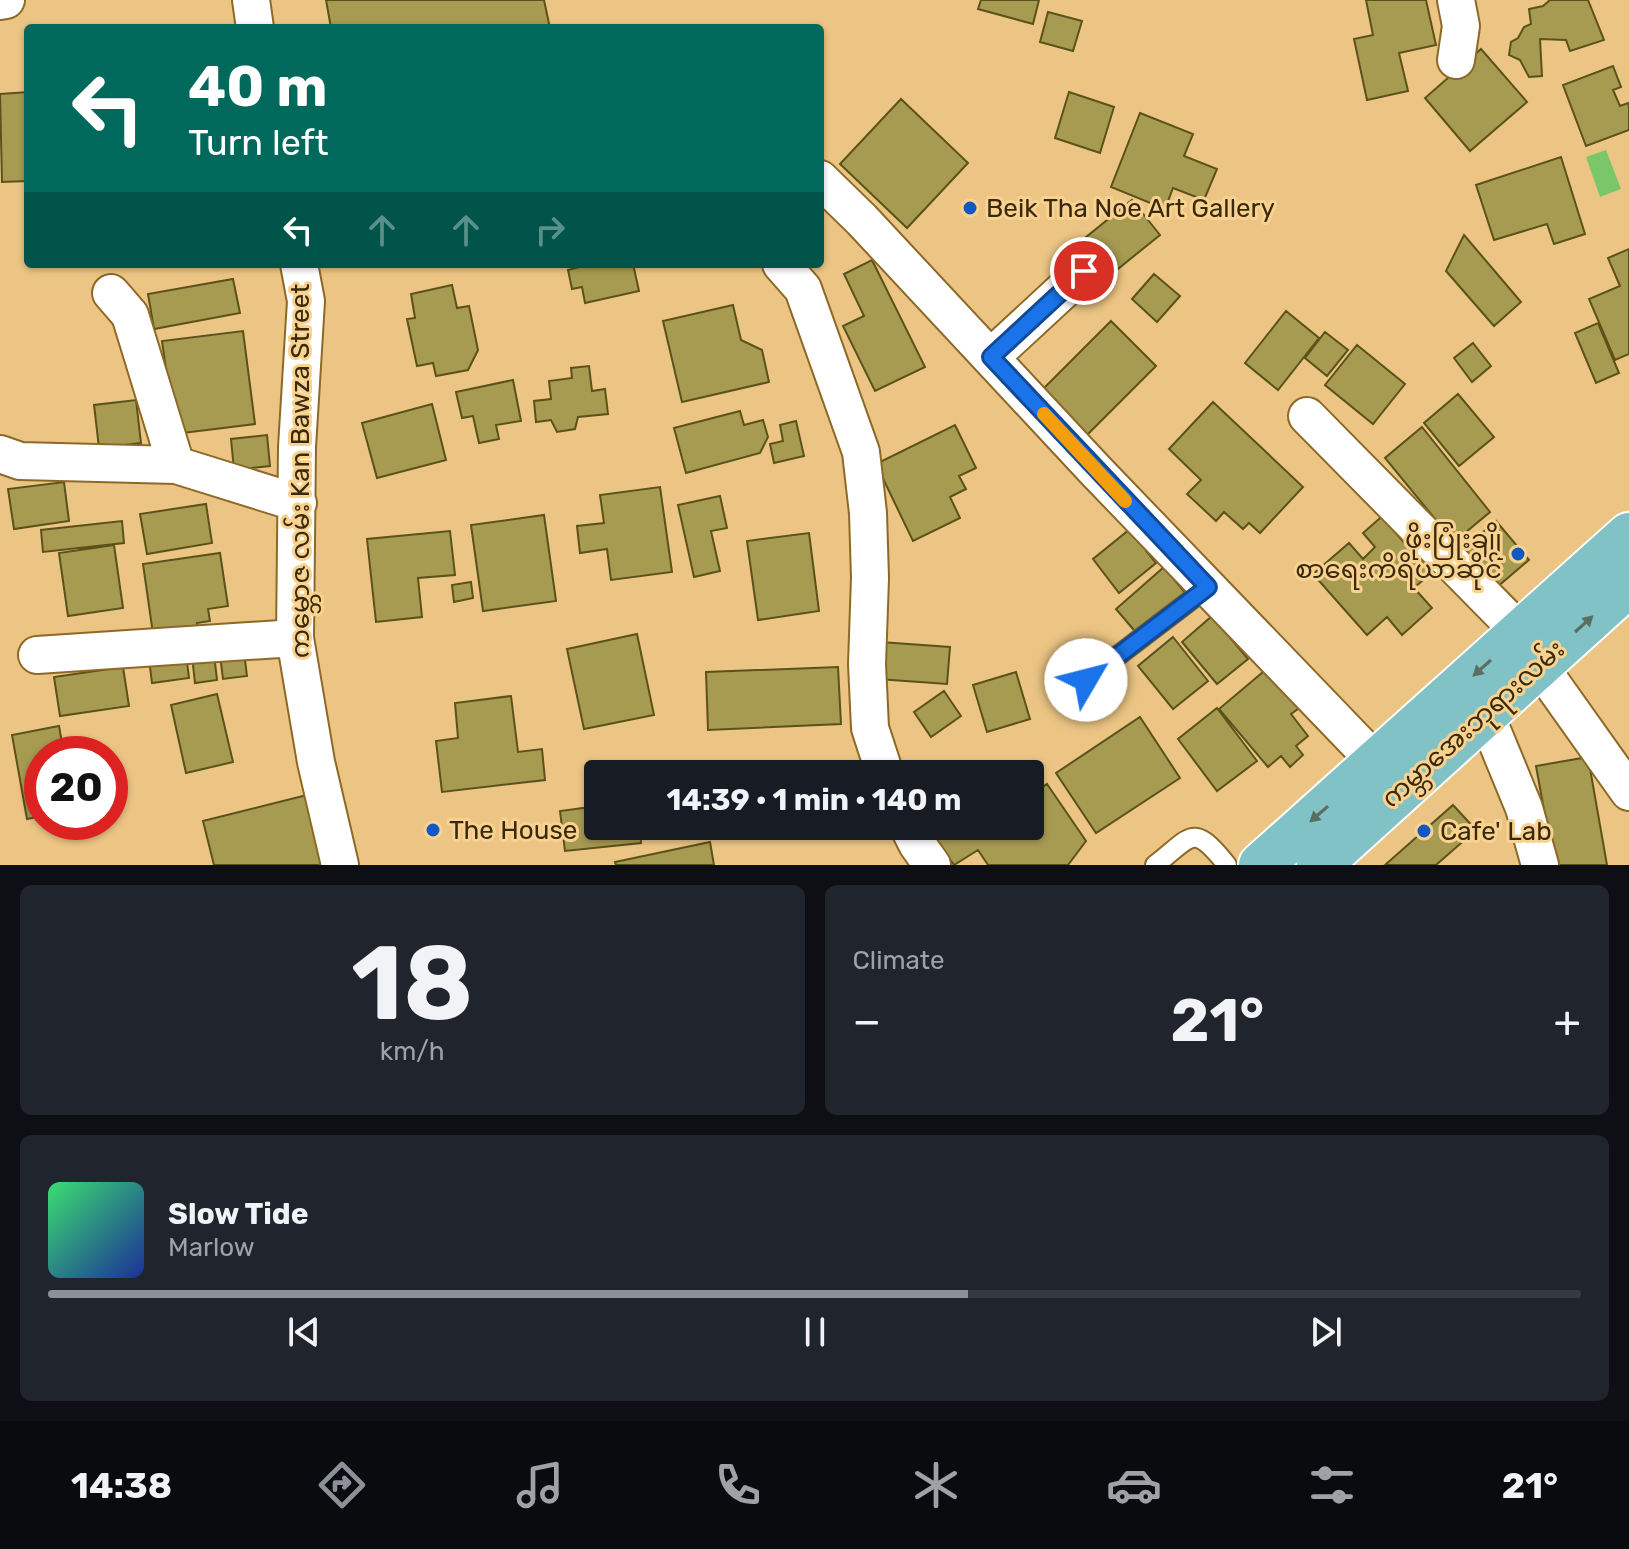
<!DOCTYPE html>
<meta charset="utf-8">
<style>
body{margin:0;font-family:Rubik,"Noto Sans Myanmar",sans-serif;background:#20242c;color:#f1f3f6;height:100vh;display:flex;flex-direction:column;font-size:30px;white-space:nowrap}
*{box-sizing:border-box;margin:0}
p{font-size:26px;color:#9ea1a6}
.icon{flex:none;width:44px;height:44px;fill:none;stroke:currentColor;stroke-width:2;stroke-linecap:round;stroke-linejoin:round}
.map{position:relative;height:865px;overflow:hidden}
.details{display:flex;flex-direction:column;gap:20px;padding:20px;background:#0d0f14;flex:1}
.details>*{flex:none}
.hud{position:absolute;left:24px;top:24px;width:800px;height:244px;border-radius:8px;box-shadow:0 2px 6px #0004;background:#00695c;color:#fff;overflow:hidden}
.speed{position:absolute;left:24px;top:736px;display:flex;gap:16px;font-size:40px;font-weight:700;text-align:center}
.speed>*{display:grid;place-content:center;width:104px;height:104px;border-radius:50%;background:#171b24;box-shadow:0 2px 6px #0004;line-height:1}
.speed .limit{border:12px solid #d22;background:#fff;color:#111}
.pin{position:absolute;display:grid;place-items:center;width:68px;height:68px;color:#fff;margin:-34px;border:4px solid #fff;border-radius:50%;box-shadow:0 2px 8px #0007}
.me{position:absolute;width:88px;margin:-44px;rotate:53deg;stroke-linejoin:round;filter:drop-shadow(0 0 6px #0008)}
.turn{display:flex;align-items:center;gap:28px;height:168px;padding:0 32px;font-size:36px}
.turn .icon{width:104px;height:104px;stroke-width:2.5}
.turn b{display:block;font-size:56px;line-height:68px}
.lanes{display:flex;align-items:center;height:76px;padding:0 32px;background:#0003;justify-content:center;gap:40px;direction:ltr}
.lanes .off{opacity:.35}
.big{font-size:60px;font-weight:700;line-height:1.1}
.details .tile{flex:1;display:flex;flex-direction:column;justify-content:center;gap:12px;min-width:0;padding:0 28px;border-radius:12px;background:#20242c}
.details .dial{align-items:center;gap:0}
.dial b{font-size:104px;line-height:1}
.song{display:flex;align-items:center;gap:24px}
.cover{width:96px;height:96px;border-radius:12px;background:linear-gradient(135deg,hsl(140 70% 55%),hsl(230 70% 35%))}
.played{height:8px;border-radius:4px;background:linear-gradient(90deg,#8c9099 60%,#363941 60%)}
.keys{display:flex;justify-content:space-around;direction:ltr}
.heat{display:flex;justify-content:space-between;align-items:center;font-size:44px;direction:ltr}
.details .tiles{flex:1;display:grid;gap:20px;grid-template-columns:1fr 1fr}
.tile:last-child{grid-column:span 2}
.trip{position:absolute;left:584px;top:760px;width:460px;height:80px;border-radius:8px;background:#171b24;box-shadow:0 2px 6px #0004;font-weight:700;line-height:80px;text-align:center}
.dock{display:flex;height:128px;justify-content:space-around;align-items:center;background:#090b0e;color:#9ea1a6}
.dock .icon{width:56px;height:56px}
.dock .active{color:#8c9099}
.dock b{font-size:36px;color:#f1f3f6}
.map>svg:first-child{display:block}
.water{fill:#7ac668}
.building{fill:#a79b52;stroke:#5b521a;stroke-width:2}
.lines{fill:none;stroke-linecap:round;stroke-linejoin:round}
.service-casing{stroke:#8d6927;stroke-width:22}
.minor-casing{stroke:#8d6927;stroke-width:40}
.primary-casing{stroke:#fff;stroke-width:48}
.service{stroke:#fff;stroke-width:18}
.minor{stroke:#fff;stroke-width:36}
.primary{stroke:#80c2c5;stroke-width:44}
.oneway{fill:#596e60}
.route-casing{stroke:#114b97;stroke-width:20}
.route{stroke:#1a73e8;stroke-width:14}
.slow{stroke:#f59e0b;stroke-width:14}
.poi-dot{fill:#1257c2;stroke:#fad290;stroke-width:3}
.labels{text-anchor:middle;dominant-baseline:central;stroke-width:6;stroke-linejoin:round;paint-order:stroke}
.poi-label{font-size:26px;fill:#392a0e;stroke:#fad290;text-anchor:start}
.street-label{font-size:26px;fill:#392a0e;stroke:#fad290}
</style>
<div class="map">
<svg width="1629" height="865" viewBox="0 0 1629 865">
<rect width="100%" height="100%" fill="#ecc584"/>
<path class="water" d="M1606,150l15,39 -21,8 -14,-40z"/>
<path class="building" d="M326,0h218l6,28h-219z
M981,0h58l-6,24 -55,-15z
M1366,0h60l10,45 -37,8 9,38 -41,9 -13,-61 19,-4z
M1550,0h38l16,40 -34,11 -4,-11 -26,-1 2,37 -13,1 -9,-17 -11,-5 2,-13 7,-4 6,-11 7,-3 -2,-15 14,-3z
M1048,12l34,9 -9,30 -33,-9z
M1481,49l46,53 -57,49 -45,-53z
M1613,66l8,21 -8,3 7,16 8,-3 1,4v23l-43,16 -23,-61z
M28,92v89l-26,1 -2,-88z
M1069,92l45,15 -14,46 -45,-15z
M901,99l67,64 -61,65 -67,-64z
M1140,113l53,21 -9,22 33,13 -13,31 -31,-12 -8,21 -54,-22z
M1561,157l24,77 -31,10 -7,-20 -53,16 -18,-55z
M1132,200l28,35 -57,46 -28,-35z
M1464,235l57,67 -27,24 -48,-55z
M1629,249v105l-14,6 -26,-61 31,-13 -12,-28z
M872,260l53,107 -50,24 -32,-65 21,-10 -20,-42z
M583,264h50l6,27 -54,12 -3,-16 -10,2 -4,-19 15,-4z
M1154,274l26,22 -23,26 -25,-23z
M233,279l7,34 -86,16 -6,-35z
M452,285l5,23 12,-2 9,44 -10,20 -32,6 -3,-13 -16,3 -10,-47 8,-1 -4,-24z
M733,305l8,35 21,10 7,32 -87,20 -19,-81z
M1286,311l33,27 -41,52 -33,-27z
M1111,321l45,45 -73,73 -45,-45z
M1598,323l21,50 -23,10 -21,-50z
M243,331l12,93 -80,10 -13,-93z
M1325,332l23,18 -21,26 -22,-18z
M1473,343l18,23 -19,16 -18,-24z
M1357,345l48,39 -32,40 -48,-39z
M589,366l3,25 13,-2 3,25 -30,3 -3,12 -18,3 -6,-12 -15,2 -2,-21 17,-2 -2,-18 23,-3 -1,-10z
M513,380l8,41 -25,4 3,14 -20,4 -6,-27 -11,2 -6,-26z
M1458,394l36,43 -35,29 -35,-43z
M136,400l5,43 -42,5 -5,-43z
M1213,402l90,85 -43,46 -11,-10 -6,6 -19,-17 -8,9 -29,-27 14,-14 -32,-31z
M432,404l14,56 -69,18 -15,-55z
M740,411l4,14 19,-5 5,17 -8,16 -74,20 -12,-45z
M796,421l8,35 -30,7 -4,-19 13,-3 -3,-16z
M955,425l21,43 -17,8 7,13 -16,8 10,21 -47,23 -37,-77z
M1422,427l68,85 -36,30 -69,-84z
M267,435l3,31 -36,4 -3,-31z
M64,482l5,39 -55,8 -6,-40z
M660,487l12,85 -61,8 -4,-31 -27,4 -3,-27 27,-3 -4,-28z
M720,496l7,32 -16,3 9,40 -26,6 -16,-72z
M206,504l6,39 -65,11 -7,-40z
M1396,504l12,13 -14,14 37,42 -17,15 18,20 -30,27 -15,-18 -20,18 -54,-61 36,-31 14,16 12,-12 -12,-14z
M544,515l12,86 -73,10 -12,-86z
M122,521l2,22 -81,9 -2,-22z
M1496,521l33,39 -32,27 -33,-39z
M1135,525l17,21 -6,5 10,12 -37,30 -26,-34z
M450,531l5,44 -37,3 4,39 -46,5 -9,-83z
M809,533l10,78 -61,9 -11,-79z
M114,545l9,63 -55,8 -9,-63z
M220,553l8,53 -20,3 2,12 -13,2 1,5 -45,6 -10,-70z
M1164,567l23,28 -48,41 -23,-27z
M471,582l2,16 -19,4 -2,-17z
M1212,616l36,43 -31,25 -35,-42z
M637,634l17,81 -70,14 -17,-80z
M1173,637l35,44 -35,28 -35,-43z
M880,642l70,5 -3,37 -69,-5z
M244,652l3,24 -24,3 -3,-24z
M186,654l3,24 -37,5 -3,-24z
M214,654l3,26 -22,3 -3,-27z
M123,667l6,39 -69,10 -6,-39z
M838,667l3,57 -133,6 -2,-58z
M1269,667l33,39 -11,8 17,22 -12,10 7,9 -13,12 -9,-11 -13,11 -49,-58z
M1016,672l14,47 -43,13 -14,-47z
M944,691l17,25 -30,21 -17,-25z
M217,694l16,68 -47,11 -15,-68z
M511,696l7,56 24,-3 3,31 -103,12 -6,-51 22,-3 -3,-35z
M1217,708l40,53 -40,30 -39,-52z
M1140,717l40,61 -84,55 -40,-60z
M59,726l5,28h-22v62l-15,3 -15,-84z
M1588,757l19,108h-53l-18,-99z
M1047,784l39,57 -18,24h-80l-10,-15 -24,15 -26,-36 4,-3h98v-30z
M307,795l18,70h-111l-11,-44z
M1453,805l23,25 -40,35h-51z
M598,806v20h42l1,17 -76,8 -5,-40z
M710,842l4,23h-98l-1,-3z"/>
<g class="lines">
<g class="service-casing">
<path id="service" d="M1086,680l122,-93
M1155,865c37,-28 37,-44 72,0"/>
</g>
<g class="minor-casing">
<path id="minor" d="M251,0l4,28
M0,1l6,-1
M1456,60l5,-34 -5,-26
M820,179l42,41 234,251 281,292
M299,264l7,37 -9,146 -2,191 21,124 24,103
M781,264l22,25 58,163 7,61 2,65 -3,86 3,64 15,46
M111,293l19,22 46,150
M991,357l93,-86
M1307,416l214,217
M0,454l20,7 156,4 122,38
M37,655l258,-17
M1538,664l91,128
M1485,713l39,95 16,57
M908,826l9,18 15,21"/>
</g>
<g class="primary-casing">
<path id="primary" d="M1261,865l368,-330
M1319,865l310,-281"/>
</g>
<use href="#service" class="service"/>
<use href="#minor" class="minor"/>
<use href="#primary" class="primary"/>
</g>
<defs><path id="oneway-solid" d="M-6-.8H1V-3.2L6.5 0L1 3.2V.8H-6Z" transform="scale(2)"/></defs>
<g class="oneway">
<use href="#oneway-solid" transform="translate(1584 624) rotate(-42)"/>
<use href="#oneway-solid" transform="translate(1482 668) rotate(138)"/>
<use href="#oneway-solid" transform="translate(1319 814) rotate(139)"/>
</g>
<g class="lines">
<g class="route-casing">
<path id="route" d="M1084,271l-93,86 217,230 -122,93"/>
</g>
<use href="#route" class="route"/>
<path class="slow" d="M1044,414l81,87"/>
</g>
<g class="poi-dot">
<circle cx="970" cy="208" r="8"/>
<circle cx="1518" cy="554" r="8"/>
<circle cx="433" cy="830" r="8"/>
<circle cx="1424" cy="831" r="8"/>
</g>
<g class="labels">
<g class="poi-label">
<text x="986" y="208">Beik Tha Noe Art Gallery</text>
<text x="1502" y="539" text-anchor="end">ဖိုးပြုံးချို<tspan x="1502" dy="30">စာရေးကိရိယာဆိုင်</tspan></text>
<text x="449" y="830">The House</text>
<text x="1440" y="831">Cafe' Lab</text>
</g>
<g class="street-label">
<text transform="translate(300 471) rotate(-90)">ကမ္ဘောဇ လမ်း Kan Bawza Street</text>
<text transform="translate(1473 724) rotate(-42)">ကမ္ဘာအေးဘုရားလမ်း</text>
</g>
</g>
</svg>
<div class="speed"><div class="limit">20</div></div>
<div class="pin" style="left:1084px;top:271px;background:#d93025"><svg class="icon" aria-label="arrive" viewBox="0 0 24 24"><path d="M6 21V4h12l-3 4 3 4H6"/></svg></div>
<svg class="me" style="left:1086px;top:680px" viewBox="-20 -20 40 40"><circle r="19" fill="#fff"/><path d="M0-13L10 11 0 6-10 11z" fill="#1a73e8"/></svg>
<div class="trip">14:39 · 1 min · 140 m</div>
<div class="hud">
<div class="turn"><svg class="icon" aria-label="left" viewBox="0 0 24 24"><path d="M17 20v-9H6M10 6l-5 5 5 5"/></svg><div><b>40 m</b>Turn left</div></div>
<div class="lanes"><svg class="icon" aria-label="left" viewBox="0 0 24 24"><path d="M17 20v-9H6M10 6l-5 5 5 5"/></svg><svg class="icon off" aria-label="ahead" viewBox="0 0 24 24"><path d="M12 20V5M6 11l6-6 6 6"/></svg><svg class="icon off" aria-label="ahead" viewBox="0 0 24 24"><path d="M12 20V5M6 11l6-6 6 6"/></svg><svg class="icon off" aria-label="right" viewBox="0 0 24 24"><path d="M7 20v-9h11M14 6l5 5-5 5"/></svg></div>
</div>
</div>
<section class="details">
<div class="tiles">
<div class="tile dial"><b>18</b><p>km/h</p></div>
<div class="tile"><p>Climate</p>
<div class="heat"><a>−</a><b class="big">21°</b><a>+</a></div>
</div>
<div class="tile">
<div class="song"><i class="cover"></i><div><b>Slow Tide</b><p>Marlow</p></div></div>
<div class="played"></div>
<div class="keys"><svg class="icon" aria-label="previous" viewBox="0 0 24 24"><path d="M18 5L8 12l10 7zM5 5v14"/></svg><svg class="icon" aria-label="pause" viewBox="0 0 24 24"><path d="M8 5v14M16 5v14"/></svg><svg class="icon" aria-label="next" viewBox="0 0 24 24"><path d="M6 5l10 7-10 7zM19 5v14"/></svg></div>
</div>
</div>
</section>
<nav class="dock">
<b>14:38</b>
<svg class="icon active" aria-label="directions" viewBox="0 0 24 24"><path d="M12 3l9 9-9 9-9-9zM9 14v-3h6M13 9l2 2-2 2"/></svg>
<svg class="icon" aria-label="music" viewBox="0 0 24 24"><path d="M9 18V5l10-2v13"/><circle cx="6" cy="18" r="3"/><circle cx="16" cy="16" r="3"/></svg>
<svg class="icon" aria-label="phone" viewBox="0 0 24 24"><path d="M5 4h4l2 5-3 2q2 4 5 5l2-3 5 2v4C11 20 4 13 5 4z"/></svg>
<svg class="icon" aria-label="climate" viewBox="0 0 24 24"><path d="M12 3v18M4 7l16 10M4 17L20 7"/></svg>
<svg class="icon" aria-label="car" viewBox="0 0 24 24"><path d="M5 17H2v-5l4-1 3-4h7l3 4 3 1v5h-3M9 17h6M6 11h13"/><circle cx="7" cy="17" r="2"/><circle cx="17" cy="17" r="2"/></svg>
<svg class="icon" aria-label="filters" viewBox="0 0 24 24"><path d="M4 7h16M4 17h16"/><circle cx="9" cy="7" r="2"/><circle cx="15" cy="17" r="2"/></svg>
<b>21°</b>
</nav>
